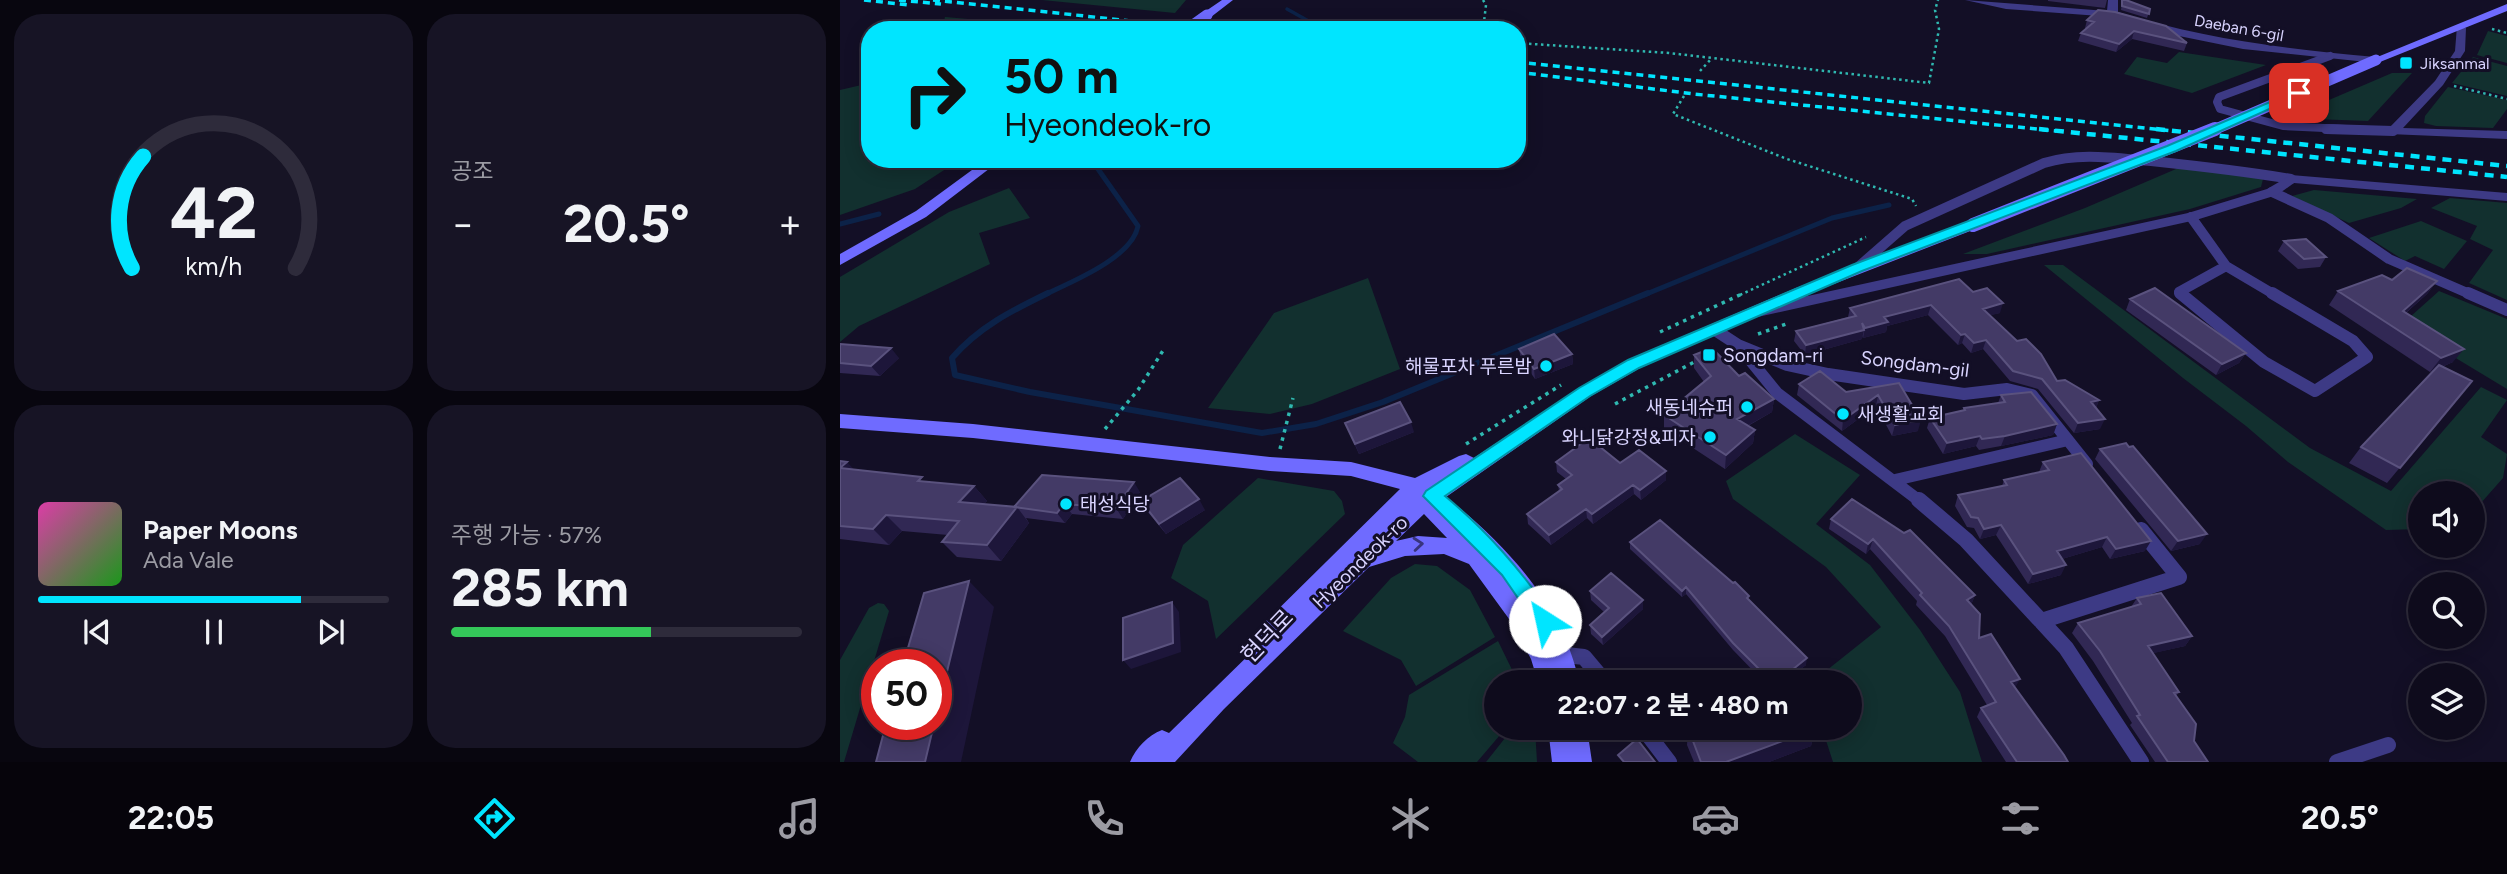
<!DOCTYPE html>
<html lang="ko">
<meta charset="utf-8">
<style>
body{margin:0;font-family:Figtree,"Noto Sans KR",sans-serif;background:#171425;color:#f1f3f6;height:100vh;display:flex;flex-direction:column;font-size:26px;white-space:nowrap}
*{box-sizing:border-box;margin:0}
p{font-size:23px;color:#9b9ba3}
.icon{flex:none;width:38px;height:38px;fill:none;stroke:currentColor;stroke-width:2;stroke-linecap:round;stroke-linejoin:round}
.map{position:relative;flex:1;overflow:hidden}
.details{display:flex;flex-direction:column;gap:14px;padding:14px;background:#08060f;width:840px}
.details>*{flex:none}
.banner{position:absolute;left:21px;top:21px;width:665px;height:147px;border-radius:28px;box-shadow:0 4px 18px #0003,0 0 0 2px #2e2b3b;background:#00e5ff;color:#111;overflow:hidden}
.buttons{position:absolute;left:1568px;top:481px;display:grid;gap:14px}
.buttons a{display:grid;place-items:center;width:77px;height:77px;border-radius:50%;background:#0e0b1c;box-shadow:0 4px 18px #0003,0 0 0 2px #2e2b3b;font-size:35px}
.speed{position:absolute;left:21px;top:649px;display:flex;gap:14px;font-size:35px;font-weight:700;text-align:center}
.speed>*{display:grid;place-content:center;width:91px;height:91px;border-radius:50%;background:#0e0b1c;box-shadow:0 4px 18px #0003,0 0 0 2px #2e2b3b;line-height:1}
.speed .limit{border:10px solid #d22;background:#fff;color:#111}
.pin{position:absolute;display:grid;place-items:center;width:60px;height:60px;color:#fff;margin:-30px;border-radius:14px;box-shadow:0 4px 10px #0006}
.me{position:absolute;width:77px;margin:-38px;rotate:325deg;stroke-linejoin:round;filter:drop-shadow(0 0 5px #0008)}
.turn{display:flex;align-items:center;gap:24px;height:147px;padding:0 28px;font-size:32px}
.turn .icon{width:91px;height:91px;stroke-width:2.5}
.turn b{display:block;font-size:49px;line-height:60px}
.big{font-size:52px;font-weight:700;line-height:1.1}
.details .card{flex:1;display:flex;flex-direction:column;justify-content:center;gap:10px;min-width:0;padding:0 24px;border-radius:28px;background:#171425}
.details .dial{align-items:center;gap:0}
.dial svg{height:182px;overflow:visible;fill:none;stroke:#2e2b3b;stroke-width:7;stroke-linecap:round;text-anchor:middle}
.dial text{fill:#f1f3f6;stroke:none}
.song{display:flex;align-items:center;gap:21px}
.cover{width:84px;height:84px;border-radius:10px;background:linear-gradient(135deg,hsl(320 70% 55%),hsl(120 70% 35%))}
.played{height:7px;border-radius:4px;background:linear-gradient(90deg,#00e5ff 75%,#2e2b3b 75%)}
.keys{display:flex;justify-content:space-around;direction:ltr}
.heat{display:flex;justify-content:space-between;align-items:center;font-size:38px;direction:ltr}
.charge{height:10px;border-radius:5px;background:linear-gradient(90deg,#34c759 57%,#2e2b3b 0)}
.details .tiles{flex:1;display:grid;gap:14px;grid-template-columns:repeat(2,1fr)}
.trip{position:absolute;left:644px;top:670px;width:378px;height:70px;border-radius:35px;background:#0e0b1c;box-shadow:0 4px 18px #0003,0 0 0 2px #2e2b3b;font-weight:700;line-height:70px;text-align:center}
.tabs{display:flex;height:112px;justify-content:space-around;align-items:center;background:#06040b;color:#9b9ba3}
.tabs .icon{width:49px;height:49px}
.tabs .selected{color:#00e5ff}
.tabs b{font-size:32px;color:#f1f3f6}
main{display:flex;flex:1;min-height:0}
.map>svg:first-child{display:block}
.green{fill:#12302f}
.lines{fill:none;stroke-linecap:round;stroke-linejoin:round}
.stream-far2{stroke:#0c2248;stroke-width:3.5}
.stream-far1{stroke:#0c2248;stroke-width:5}
.stream{stroke:#0c2248;stroke-width:6}
.path-far1{stroke:#2fb8b0;stroke-width:2.5;stroke-dasharray:2.5 3.5;stroke-linecap:butt}
.path{stroke:#2fb8b0;stroke-width:3.5;stroke-dasharray:3.5 5;stroke-linecap:butt}
.lane-far3{stroke:#3d3a85;stroke-width:8}
.lane-far2{stroke:#3d3a85;stroke-width:10}
.lane-far1{stroke:#3d3a85;stroke-width:12}
.lane{stroke:#3d3a85;stroke-width:16}
.street{fill:#3d3a85;fill-rule:evenodd}
.secondary{fill:#6f6bff;fill-rule:evenodd}
.rail-far1{stroke:#00e5ff;stroke-width:3.5;stroke-dasharray:7 5;stroke-linecap:butt}
.rail{stroke:#00e5ff;stroke-width:4.5;stroke-dasharray:9 7;stroke-linecap:butt}
.secondary-bridge-far1{stroke:#6f6bff;stroke-width:11}
.secondary-bridge{stroke:#6f6bff;stroke-width:14}
.wall{fill:#312854}
.shaded-wall{fill:#1d163a}
.building{fill:#433a66;stroke:#5a527e;stroke-width:2}
.oneway{stroke:#38347d}
.route{fill:#00e5ff;stroke:#0095a6;stroke-width:2}
.poi-dot{fill:#00e5ff;stroke:#130f26;stroke-width:2.5}
.labels{text-anchor:middle;dominant-baseline:central;stroke-width:6;stroke-linejoin:round;paint-order:stroke}
.far-street-label{font-size:16px;fill:#d9d4ff;stroke:#130f26}
.far-poi-label{font-size:16px;fill:#d9d4ff;stroke:#130f26;text-anchor:start}
.poi-label{font-size:19px;fill:#d9d4ff;stroke:#130f26;text-anchor:start}
.street-label{font-size:19px;fill:#d9d4ff;stroke:#130f26}
.near-street-label{font-size:23px;fill:#d9d4ff;stroke:#130f26}
</style>
<main>
<section class="details">
<div class="tiles">
<div class="card dial"><svg viewBox="0 0 100 80">
<path d="M14 69A42 42 0 1 1 86 69"/>
<path d="M14 69A42 42 0 0 1 19 20" stroke="#00e5ff"/>
<text x="50" y="56" font-size="32" font-weight="700">42</text>
<text x="50" y="72" font-size="11">km/h</text>
</svg></div>
<div class="card"><p>공조</p>
<div class="heat"><a>−</a><b class="big">20.5°</b><a>+</a></div>
</div>
<div class="card">
<div class="song"><i class="cover"></i><div><b>Paper Moons</b><p>Ada Vale</p></div></div>
<div class="played"></div>
<div class="keys"><svg class="icon" aria-label="previous" viewBox="0 0 24 24"><path d="M18 5L8 12l10 7zM5 5v14"/></svg><svg class="icon" aria-label="pause" viewBox="0 0 24 24"><path d="M8 5v14M16 5v14"/></svg><svg class="icon" aria-label="next" viewBox="0 0 24 24"><path d="M6 5l10 7-10 7zM19 5v14"/></svg></div>
</div>
<div class="card"><p>주행 가능 · 57%</p><b class="big">285 km</b><div class="charge"></div></div>
</div>
</section>
<div class="map">
<svg width="1667" height="762" viewBox="0 0 1667 762">
<rect width="100%" height="100%" fill="#130f26"/>
<path class="green" d="M202,0h144l-11,13z
M105,17l93,8 -9,5h-68l5,-5 -22,-4z
M1648,31l19,5v27l-30,-8z
M1339,52l87,13 -74,28 -68,-19 13,-17 30,6z
M1633,57l34,9v30l-55,-13z
M1552,73h20l-44,48 -81,-3z
M30,83v76h91l-46,30 -75,26v-125z
M1608,87l59,13v9l-14,19 -57,-2 -12,-3 1,-7z
M1343,166l80,13 -2,8 -71,22 -203,45h-24l122,-46z
M169,188l21,30 -51,15 11,31 -131,62 -19,16v-65l109,-65z
M1474,190l103,9 -16,9 -52,15 -57,-27z
M1610,198l57,5v97l-38,-17 24,-33 -23,-11 7,-13 -46,-18z
M1581,221l46,20 -23,28 -29,-13 -10,5 -36,-23z
M1204,265h19l247,183 81,43 90,-104 26,13 -26,37 26,17 -4,24 -30,34v-18h-53v35l-34,1 -98,-68 -42,-36 -63,-48z
M528,278l32,91 -88,35 -42,10 -62,-6 66,-95z
M1599,291l68,28v70l-106,-64z
M955,434l65,41 -44,49 54,41 50,65 40,62 22,70h-149l-11,-34h28v-46h-38l69,-55 -55,-60 -93,-68 -7,-18z
M418,478l76,13 8,10 3,13 -129,125 -8,-38 -37,-23 12,-33z
M575,564l22,2 33,24 25,47 -79,49 -15,-26 -58,-29 48,-53z
M38,603l6,1 5,7 -45,151h-4v-102l29,-52z
M658,641l20,41h-22v46h10l-29,34h-59l-25,-19 12,-26 4,-22z
M673,728h22l2,34h-51z"/>
<g class="lines">
<path class="stream-far2" d="M447,9l34,19"/>
<path class="stream-far1" d="M201,167l24,-8
M0,224l39,-10
M204,295c27,-13 88,-37 94,-69l-47,-67
M804,295l188,-77 57,-13"/>
<path class="stream" d="M208,293c-37,18 -69,34 -96,65l3,17 75,17 232,41 54,-9 67,-22 265,-109"/>
<path class="path-far1" d="M643,0l3,5 -3,25
M1652,29l15,4
M677,43l152,10 260,30 10,-54 -4,-19 3,-10
M860,71l12,-13
M1614,86l53,13
M844,96l-11,18 114,45 125,40 4,7
M900,295l126,-58"/>
<path class="path" d="M820,332l84,-39
M918,334l31,-11
M775,404l83,-44
M265,429l33,-39 26,-41
M626,444l95,-59
M440,449l13,-51"/>
<path class="lane-far3" d="M1490,56l-111,41 -2,5 3,7 63,17 107,5"/>
<path class="lane-far2" d="M1486,129l67,2
M1432,192l57,26 60,41 83,36
M1351,217l35,49
M1386,266l49,29
M1017,268l48,-42 139,-63c35,-11 71,-5 107,-2 47,5 93,10 140,18
M1343,295l-4,-3 47,-26"/>
<path class="lane-far1" d="M1340,293l84,69 51,29 52,-34 -14,-16 -81,-48
M1628,293l39,17
M875,330l23,15 39,48 144,109
M898,345l49,20 41,9 136,20 43,-5 25,6 55,69
M1055,480l173,-40"/>
<path class="lane" d="M1079,500l47,40 100,108 75,114
M1201,621l138,-44 -38,-47
M717,654l27,3 21,25
M803,728l26,34
M1497,762l51,-17"/>
<path class="street" d="M1125,0l142,11 1,-11h10v12c84,27 170,37 258,45l6,3 -6,3 -133,-14 -64,-13 -66,-19 -107,-8z
M1617,26l9,2 -1,23 -22,34 -40,43 104,3v8l-118,-5v-6l46,-47 20,-30z
M1451,175l216,18v8l-213,-18 -17,12 -81,25 -443,98 -8,-5 8,-5 435,-95 79,-24z"/>
<path class="secondary" d="M382,0h11l-22,17h-8v-4z
M1667,4v7l-127,51 -10,-2z
M147,159h15l-76,58 -86,48v-11l76,-43z
M1133,221l5,1 2,3 -2,3 -170,66 -168,74 -49,28 -145,101c59,46 118,110 133,185h-41l-7,-23 -19,-36 -43,-59 -25,-10 -39,2 -36,11 -145,142 -49,53h-45c6,-14 18,-27 32,-32l7,3 90,-88 -5,-8 3,-7 143,-141 -49,-13 -81,-5 -297,-33 -133,-10v-14l133,10 297,33 81,5 64,16 44,-22 7,-2 8,4 105,-70 49,-28 168,-72zM584,514l23,24 -29,-2 -22,5z
M708,728h39l5,34h-40z"/>
<path class="rail-far1" d="M24,0l45,5
M59,0l42,4
M93,0l284,30
M677,62l656,69
M677,72l177,22 362,37"/>
<path class="rail" d="M1199,129l468,48
M1316,129l351,37"/>
<path class="secondary-bridge-far1" d="M346,30l21,-15
M1371,131l165,-71"/>
<path class="secondary-bridge" d="M1133,225l242,-96"/>
</g>
<path class="wall" d="M1208,0h59l-2,8 -57,-7z
M1282,0h4l24,9 -3,9 -26,-8z
M1258,10l89,33 -3,8 -52,-12 -16,13 -38,-11 3,-8 5,-4 -1,-1 2,-8z
M1444,241l42,16 -6,10 -22,2 -20,-18z
M1552,280l45,1 -10,13 -21,19 47,49 -11,5 30,14 -85,102 -38,-20 12,-16 74,-77 -5,2 -101,-67 9,-14z
M1133,292l27,21 -10,2 67,66 42,19 -3,8 4,21 -26,4 -36,-44 -28,-8 -27,-32 -12,4 -9,-10 -4,2 -30,-30 -41,11 -1,6 -23,6 -1,-2v3l-57,16 -11,-14 2,-10 52,-14 2,-9z
M1290,299l116,54 -7,10 -23,12 -90,-65z
M0,344l59,14 -19,18 -40,-3z
M679,349l53,5 1,10 -38,15 -14,-20z
M854,355l45,21 35,23 -2,13 -24,14 7,4 -2,13 -28,26 -61,-40v-14l40,-33 -10,-14z
M1059,383l19,48 -26,5 -16,-30 -34,25 -45,-36 2,-11 47,8z
M1161,395l56,29 -4,11 -52,11 -22,4 -3,-4 -33,8 -16,-26 3,-10 33,-8 1,-2 34,-5z
M505,423l69,9 -55,22z
M1260,449l100,95 -29,7 -76,-92z
M0,461l15,9 72,12 47,4 13,15 -3,3 30,3 126,-15 -17,27 -51,-5 -7,9 -39,-5 3,5 -28,38 -44,-4 -15,-15 6,-7 -46,-4 -13,14 -49,-6z
M716,462l64,1 46,8v9l-25,20 -7,-6 -41,30 -6,-6 -36,27 -23,-21 -1,-10 32,-23 -1,-6 8,-6 -9,-7z
M1203,462l102,89 -35,8 -8,-12 -40,12 -1,16 -33,9 -32,-49 -16,4 -6,-11 -7,-1 -12,-21 3,-11 44,-9 2,-6 35,-8z
M1012,499l123,96 -4,10 8,33 89,124h-62l-29,-45 4,-9 6,-3 -42,-69 -29,-31 1,-4 -47,-52 -4,5 -37,-25 2,-10z
M301,501l64,9 -39,24 -19,-23z
M790,542l119,57 57,66 -22,17h-20l-31,-32 -47,-56 -4,3 -52,-48z
M750,591l53,18 -40,36 -12,-11 -1,-9 14,-13 -13,-12z
M1297,598l55,38 -7,10 -32,7 26,39 -3,4 18,45 14,21h-53l-25,-37 2,-2 -39,-62 -21,-28 6,-10 53,-16z
M848,728l127,1 -4,17 -42,16h-75l-7,-17z"/>
<path class="shaded-wall" d="M1294,31l-2,8 -16,13 3,-8z
M1597,281l-10,13 -34,30 10,-13z
M1163,303l-3,10 -20,5 3,-9z
M1091,305l-3,10 -41,11 -1,6 -23,6 2,-10 19,-11z
M1024,330l-2,9 -57,16 1,-10z
M1125,334l-3,9 -4,2 3,-10z
M1146,340l-3,9 -12,4 3,-10z
M51,348l8,10 -19,18 -9,-10z
M1624,349l-11,13 -23,10 11,-14z
M1406,353l-7,10 -23,12 6,-11z
M732,354l1,10 -38,15 -1,-10z
M1038,395l-2,11 -34,25 1,-11z
M934,399l-2,13 -36,20 1,-13z
M1259,400l-4,10 -4,-8z
M1265,419l-5,10 -26,4 4,-10z
M1081,420l-3,11 -26,5 3,-11z
M571,422l3,10 -55,22 -4,-10z
M1217,424l-4,11 -52,11 4,-10z
M915,430l-2,13 -28,26 1,-14z
M1140,436l-4,10 -33,8 4,-11z
M7,462l15,16 -22,-9z
M826,471v9l-25,20 -1,-10z
M294,482l6,10 -17,27 -7,-11z
M793,485l1,9 -41,30 -1,-10z
M134,486l13,15 -14,17 -14,-16z
M359,499l6,11 -39,24 -7,-10z
M224,504l8,10 -7,9 -8,-10z
M177,507l12,16 -28,38 -14,-16z
M746,509l1,9 -36,27 -2,-10z
M46,515l16,16 -13,14 -16,-16z
M1161,525l-5,10 -16,4 4,-10z
M1367,534l-7,10 -29,7 7,-10z
M1267,537l-5,10 -50,15 5,-11z
M1033,539l-3,10 -4,5 2,-10z
M1311,541l-6,10 -35,8 6,-10z
M1226,565l-5,10 -33,9 5,-10z
M129,581l25,26 -33,155h-36l9,-38h2v-7z
M846,587v7l-4,3v-6z
M1135,595l-4,10 -4,-5z
M803,600v9l-40,36 -1,-8z
M332,602l7,10 2,40 -50,17 -8,-9z
M1352,636l-7,10 -44,10 7,-10z
M967,658l-1,7 -22,17h-7z
M1180,679l-5,9 -4,-6z
M975,729l-4,17 -42,16h-43z"/>
<path class="building" d="M1282,0h4l24,9 -1,5 -27,-8z
M1258,10l17,2 51,14 21,17 -53,-12 -15,13 -38,-11 13,-11 -7,-2z
M1466,239l20,18 -22,2 -20,-18z
M1567,268l30,13 -34,30 61,38 -23,9 -103,-67 44,-16 10,5z
M1119,279l14,13 14,-4 16,15 -20,6 34,32 9,-2 15,15 16,27 8,-1 34,20 -8,2 14,17 -27,4 -36,-44 -29,-8 -27,-31 -12,3 -9,-9 -4,1 -30,-30 -47,12 4,5 -23,6 -3,-5 2,7 -58,15 -10,-14 60,-15 -6,-8z
M1315,288l91,65 -24,11 -92,-65z
M714,334l18,20 -38,15 -15,-20z
M0,344l51,4 -20,18 -31,-3z
M872,348l27,28 6,-3 29,26 -37,20 18,11 -29,25 -62,-40 47,-39 -17,-21z
M1599,365l33,16 -72,87 -39,-21z
M980,371l26,21 53,-9 22,37 -26,5 -17,-30 -35,25 -44,-36z
M1191,392l26,32 -52,12 -23,3 -2,-3 -33,7 -17,-25 35,-8 -1,-2 41,-6 -4,-7z
M560,402l11,20 -56,22 -10,-21z
M749,438l31,25 19,-13 27,21 -26,19 -7,-5 -41,29 -6,-5 -37,26 -22,-21 35,-25 -4,-4 14,-10 -16,-13z
M1286,443l3,4 4,-1 74,88 -29,7 -78,-92z
M1241,453l70,88 -35,8 -9,-12 -50,14 9,14 -33,9 -32,-49 -17,4 -6,-11 -7,-1 -13,-22 49,-10 -3,-5 45,-10 -6,-8z
M0,461l7,1 -7,6z
M0,468l82,9 -4,4 56,5 -15,16 58,5 -30,38 -45,-3 17,-21 -73,-6 -13,14 -33,-3z
M202,475l92,7 -18,26 -52,-4 -7,9 -43,-6z
M340,478l19,21 -40,25 -18,-23z
M1012,499l52,34 6,-3 65,65 -8,5 13,14 -1,24 12,-4 29,45 -9,3 53,73 4,7h-51l-36,-54 15,-6 -47,-76 -29,-31 2,-2 -49,-54 -5,5 -37,-25z
M820,520l73,63 2,-1 14,14 -2,2 60,60 -30,24h-5l-39,-39 -47,-56 -4,4 -52,-49z
M771,573l32,27 -41,37 -12,-12 19,-17 -19,-17z
M129,581l-33,136v-52h-33l21,-72z
M1321,593l31,43 -44,10 31,46 -5,1 22,31 -2,17 14,21h-40l-31,-46 3,-1 -40,-64 -22,-28 63,-19 -4,-6z
M332,602l1,41 -50,17v-42z
M46,724h48l-9,38h-49z
M848,728h126l1,1 -89,33h-25z
M797,739l18,23h-31l-6,-7z"/>
<defs><path id="oneway-chevron" d="M-2-3.5L2.5 0L-2 3.5" fill="none" stroke-width="1.6" stroke-linecap="round" stroke-linejoin="round" transform="scale(1.75)"/></defs>
<use class="oneway" href="#oneway-chevron" transform="translate(578 544) rotate(-5)"/>
<path class="route" d="M1456,91l9,2 -129,58 -314,120 -223,97 -49,28 -145,100c43,36 75,73 107,119l3,6 -3,6 -7,3 -7,-3 -36,-52 -79,-79 3,-5 153,-103 49,-28 224,-95 315,-119z"/>
<g class="poi-dot">
<rect x="1559" y="56" width="14" height="14" rx="3.5"/>
<rect x="862" y="348" width="14" height="14" rx="3.5"/>
<circle cx="706" cy="366" r="7"/>
<circle cx="907" cy="407" r="7"/>
<circle cx="1003" cy="414" r="7"/>
<circle cx="870" cy="437" r="7"/>
<circle cx="226" cy="504" r="7"/>
</g>
<g class="labels">
<g class="far-street-label">
<text transform="translate(1399 28) rotate(10)">Daeban 6-gil</text>
</g>
<g class="far-poi-label">
<text x="1580" y="63">Jiksanmal</text>
</g>
<g class="poi-label">
<text x="883" y="355">Songdam-ri</text>
<text x="692" y="366" text-anchor="end">해물포차 푸른밤</text>
<text x="893" y="407" text-anchor="end">새동네슈퍼</text>
<text x="1017" y="414">새생활교회</text>
<text x="856" y="437" text-anchor="end">와니닭강정&amp;피자</text>
<text x="240" y="504">태성식당</text>
</g>
<g class="street-label">
<text transform="translate(1075 364) rotate(7)">Songdam-gil</text>
<text transform="translate(520 562) rotate(-44)">Hyeondeok-ro</text>
</g>
<g class="near-street-label">
<text transform="translate(427 636) rotate(-46)">현덕로</text>
</g>
</g>
</svg>
<div class="buttons">
<a><svg class="icon" aria-label="sound" viewBox="0 0 24 24"><path d="M4 9h4l5-4v14l-5-4H4zM17 9q2 3 0 6"/></svg></a>
<a><svg class="icon" aria-label="search" viewBox="0 0 24 24"><circle cx="10" cy="10" r="6"/><path d="M15 15l6 6"/></svg></a>
<a><svg class="icon" aria-label="layers" viewBox="0 0 24 24"><path d="M12 4l9 5-9 5-9-5zM3 14l9 5 9-5"/></svg></a>
</div>
<div class="speed"><div class="limit">50</div></div>
<div class="pin" style="left:1459px;top:93px;background:#d93025"><svg class="icon" aria-label="arrive" viewBox="0 0 24 24"><path d="M6 21V4h12l-3 4 3 4H6"/></svg></div>
<svg class="me" style="left:705px;top:621px" viewBox="-20 -20 40 40"><circle r="19" fill="#fff"/><path d="M0-13L10 11 0 6-10 11z" fill="#00e5ff"/></svg>
<div class="trip">22:07 · 2 분 · 480 m</div>
<div class="banner">
<div class="turn"><svg class="icon" aria-label="right" viewBox="0 0 24 24"><path d="M7 20v-9h11M14 6l5 5-5 5"/></svg><div><b>50 m</b>Hyeondeok-ro</div></div>
</div>
</div>
</main>
<nav class="tabs">
<b>22:05</b>
<svg class="icon selected" aria-label="directions" viewBox="0 0 24 24"><path d="M12 3l9 9-9 9-9-9zM9 14v-3h6M13 9l2 2-2 2"/></svg>
<svg class="icon" aria-label="music" viewBox="0 0 24 24"><path d="M9 18V5l10-2v13"/><circle cx="6" cy="18" r="3"/><circle cx="16" cy="16" r="3"/></svg>
<svg class="icon" aria-label="phone" viewBox="0 0 24 24"><path d="M5 4h4l2 5-3 2q2 4 5 5l2-3 5 2v4C11 20 4 13 5 4z"/></svg>
<svg class="icon" aria-label="climate" viewBox="0 0 24 24"><path d="M12 3v18M4 7l16 10M4 17L20 7"/></svg>
<svg class="icon" aria-label="car" viewBox="0 0 24 24"><path d="M5 17H2v-5l4-1 3-4h7l3 4 3 1v5h-3M9 17h6M6 11h13"/><circle cx="7" cy="17" r="2"/><circle cx="17" cy="17" r="2"/></svg>
<svg class="icon" aria-label="filters" viewBox="0 0 24 24"><path d="M4 7h16M4 17h16"/><circle cx="9" cy="7" r="2"/><circle cx="15" cy="17" r="2"/></svg>
<b>20.5°</b>
</nav>
